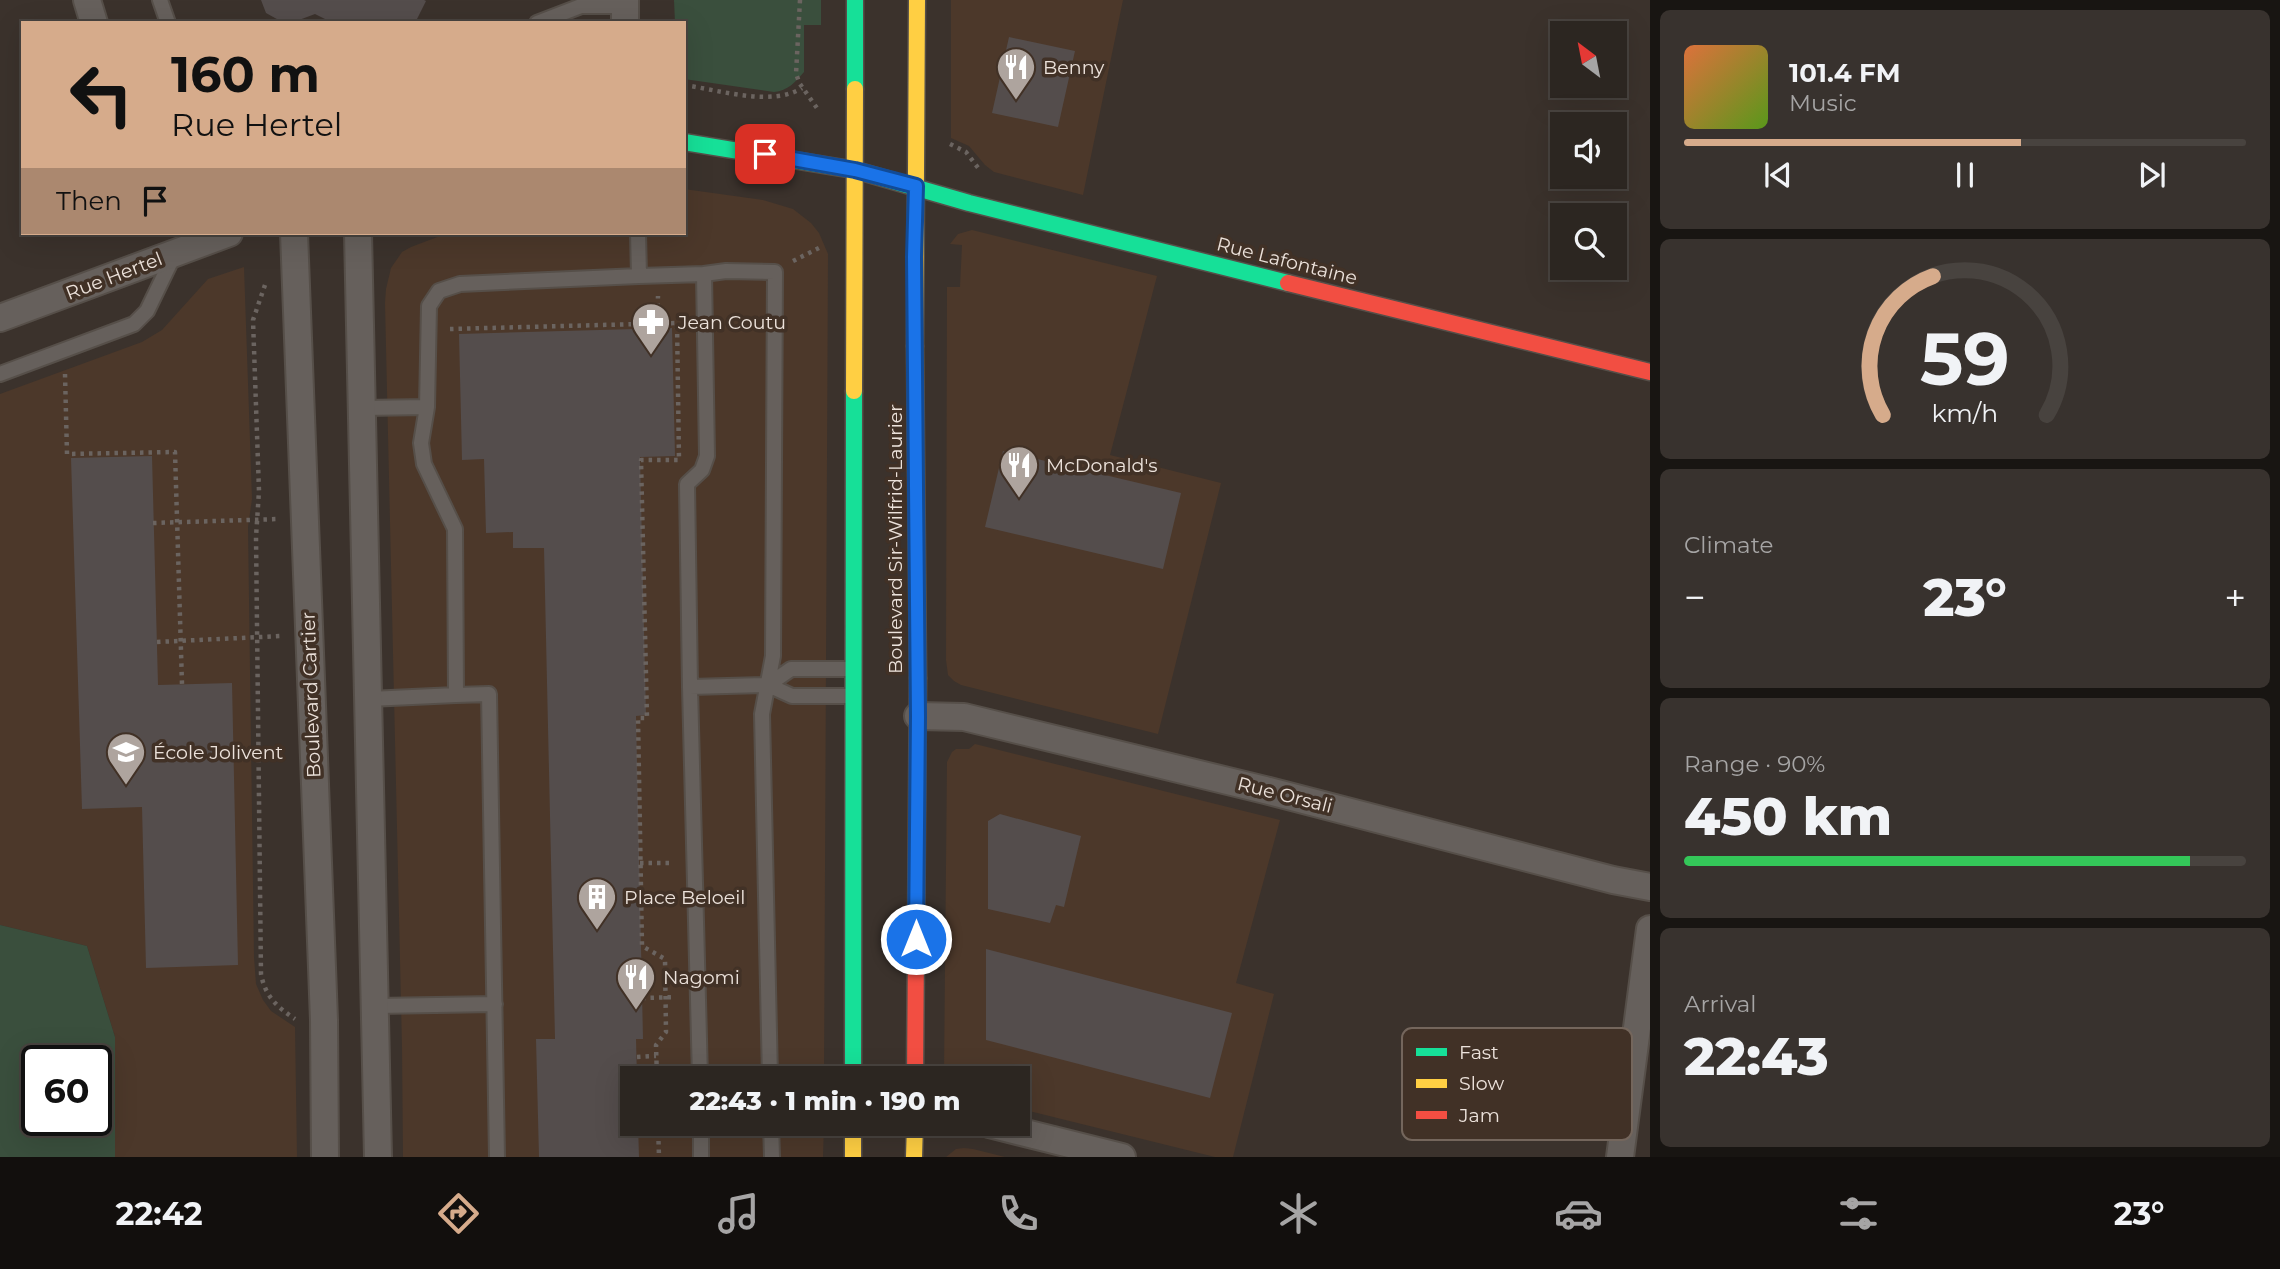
<!DOCTYPE html>
<meta charset="utf-8">
<style>
body{margin:0;font-family:Montserrat,sans-serif;background:#38322e;color:#f1f3f6;height:100vh;display:flex;flex-direction:column;font-size:26px;white-space:nowrap}
*{box-sizing:border-box;margin:0}
p{font-size:23px;color:#a6a5a5}
.icon{flex:none;width:38px;height:38px;fill:none;stroke:currentColor;stroke-width:2;stroke-linecap:round;stroke-linejoin:round}
.map{position:relative;flex:1;overflow:hidden}
.drawer{display:flex;flex-direction:column;gap:10px;padding:10px;background:#181512;width:630px}
.drawer>*{flex:none}
.banner{position:absolute;left:21px;top:21px;width:665px;height:214px;border-radius:0px;box-shadow:0 7px 28px #0002,0 0 0 2px #48433f;background:#d6ab8b;color:#111;overflow:hidden}
.needle{width:46px;rotate:328deg}
.fabs{position:absolute;left:1550px;top:21px;display:grid;gap:14px}
.fabs a{display:grid;place-items:center;width:77px;height:77px;border-radius:0px;background:#2c2621;box-shadow:0 7px 28px #0002,0 0 0 2px #48433f;font-size:35px}
.speed{position:absolute;left:21px;top:1045px;display:flex;gap:14px;font-size:35px;font-weight:700;text-align:center}
.speed>*{display:grid;place-content:center;width:91px;height:91px;border-radius:50%;background:#2c2621;box-shadow:0 7px 28px #0002,0 0 0 2px #48433f;line-height:1}
.speed .limit{border:4px solid #111;border-radius:10px;background:#fff;color:#111}
.pin{position:absolute;display:grid;place-items:center;width:60px;height:60px;color:#fff;margin:-30px;border-radius:14px;box-shadow:0 4px 10px #0006}
.me{position:absolute;width:77px;margin:-38px;rotate:0deg;stroke-linejoin:round;filter:drop-shadow(0 0 5px #0008)}
.turn{display:flex;align-items:center;gap:24px;height:147px;padding:0 35px;font-size:32px}
.turn .icon{width:91px;height:91px;stroke-width:2.5}
.turn b{display:block;font-size:49px;line-height:60px}
.then{display:flex;align-items:center;height:66px;padding:0 35px;background:#0003;gap:14px;font-size:26px}
.big{font-size:52px;font-weight:800;line-height:1.1}
.drawer .card{flex:1;display:flex;flex-direction:column;justify-content:center;gap:10px;min-width:0;padding:0 24px;border-radius:10px;background:#38322e}
.drawer .dial{align-items:center;gap:0}
.dial svg{height:182px;overflow:visible;fill:none;stroke:#48433f;stroke-width:7;stroke-linecap:round;text-anchor:middle}
.dial text{fill:#f1f3f6;stroke:none}
.song{display:flex;align-items:center;gap:21px}
.cover{width:84px;height:84px;border-radius:10px;background:linear-gradient(135deg,hsl(20 70% 55%),hsl(90 70% 35%))}
.played{height:7px;border-radius:4px;background:linear-gradient(90deg,#d6ab8b 60%,#48433f 60%)}
.keys{display:flex;justify-content:space-around;direction:ltr}
.heat{display:flex;justify-content:space-between;align-items:center;font-size:38px;direction:ltr}
.charge{height:10px;border-radius:5px;background:linear-gradient(90deg,#34c759 90%,#48433f 0)}
.trip{position:absolute;left:620px;top:1066px;width:410px;height:70px;border-radius:0px;background:#2c2621;box-shadow:0 7px 28px #0002,0 0 0 2px #48433f;font-weight:800;line-height:70px;text-align:center}
.tab-bar{display:flex;height:112px;justify-content:space-around;align-items:center;background:#120f0d;color:#a6a5a5}
.tab-bar .icon{width:49px;height:49px}
.tab-bar .current{color:#d6ab8b}
.tab-bar b{font-size:32px;color:#f1f3f6}
main{display:flex;flex:1;min-height:0}
.map>svg:first-child{display:block}
.built{fill:#4c382a}
.green{fill:#3a4f3d;fill-rule:evenodd}
.building{fill:#544d4c}
.lines{fill:none;stroke-linecap:round;stroke-linejoin:round}
.lane-casing{stroke:#564f49;stroke-width:18}
.street-casing{stroke:#564f49;stroke-width:30}
.fast-casing{stroke:#564f49;stroke-width:19}
.slow-casing{stroke:#564f49;stroke-width:19}
.jam-casing{stroke:#564f49;stroke-width:19}
.path{stroke:#6b6460;stroke-width:4.5;stroke-dasharray:3.5 5;stroke-linecap:butt}
.lane{stroke:#66605c;stroke-width:14}
.street{stroke:#66605c;stroke-width:26}
.fast{stroke:#16e098;stroke-width:16}
.slow{stroke:#ffcf43;stroke-width:16}
.jam{stroke:#f24e42;stroke-width:16}
.route-casing{stroke:#114b97;stroke-width:18}
.route{stroke:#1a73e8;stroke-width:12}
.labels{text-anchor:middle;dominant-baseline:central;stroke-width:7;stroke-linejoin:round;paint-order:stroke}
.poi-label{font-size:19px;fill:#ece2db;stroke:#413126;text-anchor:start}
.street-label{font-size:19px;fill:#ece2db;stroke:#413126}
.key{fill:#413126;stroke:#74665c;stroke-width:2}
.key-label{font-size:19px;fill:#ece2db}
</style>
<main>
<div class="map">
<svg width="1650" height="1157" viewBox="0 0 1650 1157">
<rect width="100%" height="100%" fill="#3b322c"/>
<path class="built" d="M951,0h172l-40,195 -89,-23 -9,-7 -16,-19 -18,-8z
M684,189l79,11 30,9 18,14 8,10 9,21 -4,824h-192v46h192l-1,33h-420l-1,-110 -17,-744 1,-14 5,-21 11,-16 9,-5 37,-14h236z
M972,230l185,46 -47,179 111,28 -63,251 -197,-49 -7,-4 -6,-6 -2,-15 1,-373h13l2,-42 -12,-1 8,-10z
M244,267l8,232 -4,28 6,430 2,27 7,16 8,11 24,16 2,130h-182v-120l-28,-91 -87,-21v-531l142,-52 20,-12 46,-51z
M975,744l305,76 -44,163 38,11 -41,163h-18l-198,-49v-30h-70l-3,-5 3,-311 5,-10 4,-3h13z
M964,1148l9,1 32,8h-59l10,-8z"/>
<path class="green" d="M674,0h147v25h-17v47c-9,10 -16,19 -30,20l-90,-13v-56h-9z
M0,925l87,21 28,91v120h-115zM37,1060h59v60h-59z"/>
<path class="building" d="M261,0h163l2,1 -11,22h-82l-18,-9 -24,9h-7l-18,-10z
M1009,37l66,14 -17,76 -66,-14z
M672,328l3,128 -35,1 6,258 -10,1 7,323h-7l1,39h-5v46h6l1,33h-100l-3,-118h19l-11,-491h-31v-16l-27,1 -2,-74 -22,1 -3,-126z
M1003,451l178,42 -18,76 -178,-42z
M152,456l6,229 74,-2 6,282 -92,3 -4,-161 -60,2 -11,-351z
M1000,814l81,22 -17,71 -8,-2 -6,18 -62,-14v-88z
M986,949l246,64 -22,85 -224,-58z"/>
<g class="lines">
<g class="lane-casing">
<path id="lane" d="M160,0l8,23
M537,23l44,-17h44
M638,233l1,43 65,-2 3,182 -5,14 -15,14 3,203 78,-2 24,11h59
M704,274l22,-3 49,1 -2,384 -11,58 8,364
M0,374l134,-50 13,-13 28,-58
M363,408l64,-1 2,-101 10,-15 21,-7 179,-8
M768,685l23,-16h62
M690,687l10,391
M456,695l33,-1 8,463
M369,699l87,-4 -1,-166 -31,-65 -3,-21 6,-36
M376,1006l119,-2
M701,1124v33
M771,1124l1,33"/>
</g>
<g class="street-casing">
<path id="street" d="M87,0l7,23
M625,0v23
M294,233l30,787 1,137
M358,233l20,924
M0,318l229,-85
M918,716l46,1 301,73 348,90 37,7
M989,1124l133,33
M1620,1157l30,-228"/>
</g>
<g class="fast-casing">
<path id="fast" d="M855,89v-89
M684,142l171,28 114,33 319,80
M915,346l3,332
M853,1078l1,-687"/>
</g>
<g class="slow-casing">
<path id="slow" d="M915,346l2,-346
M854,391l1,-302
M853,1124v33
M914,1157l1,-33"/>
</g>
<g class="jam-casing">
<path id="jam" d="M1288,283l362,89
M915,1078l3,-400"/>
</g>
<path class="path" d="M800,0l-4,74 4,10 19,27
M684,85c35,5 88,22 118,3
M950,144l16,8 13,17
M793,261l26,-13
M265,285l-12,35 6,171 -3,46 5,437c4,22 16,33 34,45
M657,324l1,-28
M450,329l227,-6 2,137h-38l6,258h-9l4,228 23,13 1,73 -10,13 1,33
M65,374l2,80 108,-2 7,232
M153,523l126,-4
M157,642l124,-6
M640,863h33
M642,998l34,-1
M637,1057l19,-1
M658,1124l1,33
M639,1133l19,-1"/>
<use href="#lane" class="lane"/>
<use href="#street" class="street"/>
<use href="#fast" class="fast"/>
<use href="#slow" class="slow"/>
<use href="#jam" class="jam"/>
</g>
<g class="lines">
<g class="route-casing">
<path id="route" d="M765,154l90,16 61,16 -2,71 4,459 -2,223"/>
</g>
<use href="#route" class="route"/>
</g>
<defs>
<g id="restaurant-pin" transform="scale(2.0125)"><path d="M0 17L-7.5 6A9.5 9.5 0 1 1 7.5 6Z" fill="#aea49e" stroke="#413126"/><path d="M-5-6h1v4h1v-4h1v4h1v-4h1v5L-1.5 .5V6h-2V.5L-5-1ZM5-6V6H3V1.5H1.5Q1.5-4 5-6Z" fill="#fff"/></g>
<g id="pharmacy-pin" transform="scale(2.0125)"><path d="M0 17L-7.5 6A9.5 9.5 0 1 1 7.5 6Z" fill="#aea49e" stroke="#413126"/><path d="M-2-6h4v4h4v4h-4v4h-4v-4h-4v-4h4Z" fill="#fff"/></g>
<g id="school-pin" transform="scale(2.0125)"><path d="M0 17L-7.5 6A9.5 9.5 0 1 1 7.5 6Z" fill="#aea49e" stroke="#413126"/><path d="M0-5L7-2L0 1L-7-2ZM-4 1L0 2.5L4 1V4Q0 6-4 4Z" fill="#fff"/></g>
<g id="building-pin" transform="scale(2.0125)"><path d="M0 17L-7.5 6A9.5 9.5 0 1 1 7.5 6Z" fill="#aea49e" stroke="#413126"/><path d="M-4-6H4V6H1V3H-1V6H-4ZM-2.5-4.3h1.7v1.8h-1.7ZM.8-4.3h1.7v1.8H.8ZM-2.5-1h1.7V.8h-1.7ZM.8-1h1.7V.8H.8Z" fill="#fff"/></g>
</defs>
<g fill-rule="evenodd">
<use href="#restaurant-pin" x="1016" y="67"/>
<use href="#pharmacy-pin" x="651" y="322"/>
<use href="#restaurant-pin" x="1019" y="465"/>
<use href="#school-pin" x="126" y="752"/>
<use href="#building-pin" x="597" y="897"/>
<use href="#restaurant-pin" x="636" y="977"/>
</g>
<g class="labels">
<g class="poi-label">
<text x="1043" y="67">Benny</text>
<text x="678" y="322">Jean Coutu</text>
<text x="1046" y="465">McDonald's</text>
<text x="153" y="752">École Jolivent</text>
<text x="624" y="897">Place Beloeil</text>
<text x="663" y="977">Nagomi</text>
</g>
<g class="street-label">
<text transform="translate(1287 261) rotate(14)">Rue Lafontaine</text>
<text transform="translate(114 276) rotate(-21)">Rue Hertel</text>
<text transform="translate(895 539) rotate(-90)">Boulevard Sir-Wilfrid-Laurier</text>
<text transform="translate(311 695) rotate(-92)">Boulevard Cartier</text>
<text transform="translate(1285 795) rotate(14)">Rue Orsali</text>
</g>
</g>
<rect x="1402" y="1028" width="230" height="112" rx="10" class="key"/>
<rect x="1416" y="1048" width="31" height="8" fill="#16e098"/>
<rect x="1416" y="1079" width="31" height="9" fill="#ffcf43"/>
<rect x="1416" y="1111" width="31" height="8" fill="#f24e42"/>
<g class="key-label">
<text x="1459" y="1059">Fast</text>
<text x="1459" y="1090">Slow</text>
<text x="1459" y="1122">Jam</text>
</g>
</svg>
<div class="fabs">
<a><svg class="needle" viewBox="-14 -14 28 28"><path d="M0-13l5 13h-10z" fill="#e53935"/><path d="M0 13l5-13h-10z" fill="#a6a5a5"/></svg></a>
<a><svg class="icon" aria-label="sound" viewBox="0 0 24 24"><path d="M4 9h4l5-4v14l-5-4H4zM17 9q2 3 0 6"/></svg></a>
<a><svg class="icon" aria-label="search" viewBox="0 0 24 24"><circle cx="10" cy="10" r="6"/><path d="M15 15l6 6"/></svg></a>
</div>
<div class="speed"><div class="limit">60</div></div>
<div class="pin" style="left:765px;top:154px;background:#d93025"><svg class="icon" aria-label="arrive" viewBox="0 0 24 24"><path d="M6 21V4h12l-3 4 3 4H6"/></svg></div>
<svg class="me" style="left:916px;top:939px" viewBox="-20 -20 40 40"><circle r="17" fill="#1a73e8" stroke="#fff" stroke-width="3"/><path d="M0-11L8 9 0 5-8 9z" fill="#fff"/></svg>
<div class="trip">22:43 · 1 min · 190 m</div>
<div class="banner">
<div class="turn"><svg class="icon" aria-label="left" viewBox="0 0 24 24"><path d="M17 20v-9H6M10 6l-5 5 5 5"/></svg><div><b>160 m</b>Rue Hertel</div></div>
<div class="then">Then<svg class="icon" aria-label="arrive" viewBox="0 0 24 24"><path d="M6 21V4h12l-3 4 3 4H6"/></svg></div>
</div>
</div>
<section class="drawer">
<div class="card">
<div class="song"><i class="cover"></i><div><b>101.4 FM</b><p>Music</p></div></div>
<div class="played"></div>
<div class="keys"><svg class="icon" aria-label="previous" viewBox="0 0 24 24"><path d="M18 5L8 12l10 7zM5 5v14"/></svg><svg class="icon" aria-label="pause" viewBox="0 0 24 24"><path d="M8 5v14M16 5v14"/></svg><svg class="icon" aria-label="next" viewBox="0 0 24 24"><path d="M6 5l10 7-10 7zM19 5v14"/></svg></div>
</div>
<div class="card dial"><svg viewBox="0 0 100 80">
<path d="M14 69A42 42 0 1 1 86 69"/>
<path d="M14 69A42 42 0 0 1 36 8" stroke="#d6ab8b"/>
<text x="50" y="56" font-size="32" font-weight="700">59</text>
<text x="50" y="72" font-size="11">km/h</text>
</svg></div>
<div class="card"><p>Climate</p>
<div class="heat"><a>−</a><b class="big">23°</b><a>+</a></div>
</div>
<div class="card"><p>Range · 90%</p><b class="big">450 km</b><div class="charge"></div></div>
<div class="card"><p>Arrival</p><b class="big">22:43</b></div>
</section>
</main>
<nav class="tab-bar">
<b>22:42</b>
<svg class="icon current" aria-label="directions" viewBox="0 0 24 24"><path d="M12 3l9 9-9 9-9-9zM9 14v-3h6M13 9l2 2-2 2"/></svg>
<svg class="icon" aria-label="music" viewBox="0 0 24 24"><path d="M9 18V5l10-2v13"/><circle cx="6" cy="18" r="3"/><circle cx="16" cy="16" r="3"/></svg>
<svg class="icon" aria-label="phone" viewBox="0 0 24 24"><path d="M5 4h4l2 5-3 2q2 4 5 5l2-3 5 2v4C11 20 4 13 5 4z"/></svg>
<svg class="icon" aria-label="climate" viewBox="0 0 24 24"><path d="M12 3v18M4 7l16 10M4 17L20 7"/></svg>
<svg class="icon" aria-label="car" viewBox="0 0 24 24"><path d="M5 17H2v-5l4-1 3-4h7l3 4 3 1v5h-3M9 17h6M6 11h13"/><circle cx="7" cy="17" r="2"/><circle cx="17" cy="17" r="2"/></svg>
<svg class="icon" aria-label="filters" viewBox="0 0 24 24"><path d="M4 7h16M4 17h16"/><circle cx="9" cy="7" r="2"/><circle cx="15" cy="17" r="2"/></svg>
<b>23°</b>
</nav>
